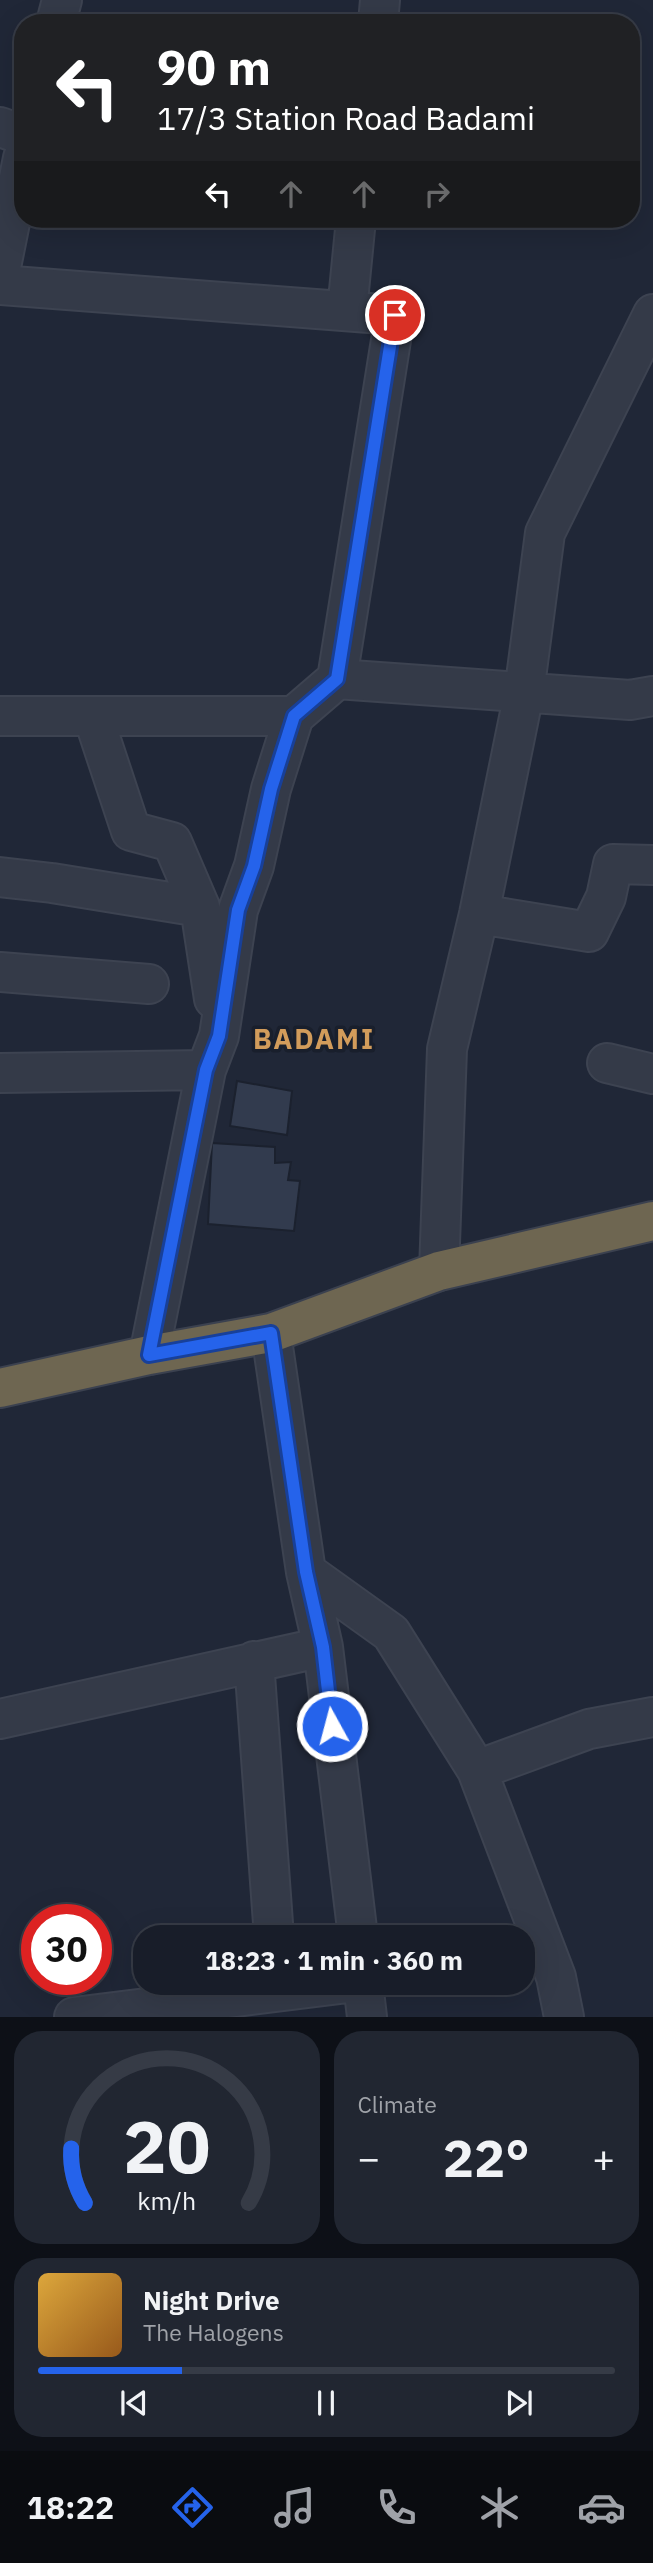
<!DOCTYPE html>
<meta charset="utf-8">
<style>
body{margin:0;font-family:"IBM Plex Sans",sans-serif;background:#212631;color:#f1f3f6;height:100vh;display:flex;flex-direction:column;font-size:26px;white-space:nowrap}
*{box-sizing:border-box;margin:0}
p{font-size:23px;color:#9fa2a8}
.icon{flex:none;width:38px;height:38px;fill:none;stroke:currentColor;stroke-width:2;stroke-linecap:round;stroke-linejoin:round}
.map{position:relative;height:2017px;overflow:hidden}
.drawer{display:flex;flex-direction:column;gap:14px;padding:14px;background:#0d1017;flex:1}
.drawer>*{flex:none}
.hud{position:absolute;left:14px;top:14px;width:626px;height:214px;border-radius:28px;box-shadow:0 7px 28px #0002,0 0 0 2px #363b46;background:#202124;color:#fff;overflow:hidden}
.speed{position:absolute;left:21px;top:1904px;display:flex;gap:14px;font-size:35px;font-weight:700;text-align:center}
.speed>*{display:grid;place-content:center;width:91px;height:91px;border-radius:50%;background:#181d29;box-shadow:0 7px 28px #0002,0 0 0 2px #363b46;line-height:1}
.speed .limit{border:10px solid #d22;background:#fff;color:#111}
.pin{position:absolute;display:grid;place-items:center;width:60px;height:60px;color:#fff;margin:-30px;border:4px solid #fff;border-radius:50%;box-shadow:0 2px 7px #0007}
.me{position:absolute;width:77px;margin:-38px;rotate:353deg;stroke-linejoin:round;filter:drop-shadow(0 0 5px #0008)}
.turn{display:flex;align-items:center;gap:24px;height:147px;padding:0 28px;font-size:32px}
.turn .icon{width:91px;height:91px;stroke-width:2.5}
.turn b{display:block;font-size:49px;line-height:60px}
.lanes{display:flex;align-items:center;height:66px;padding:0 28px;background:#0003;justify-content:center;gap:35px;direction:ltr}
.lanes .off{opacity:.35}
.big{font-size:52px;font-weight:700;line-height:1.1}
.drawer .tile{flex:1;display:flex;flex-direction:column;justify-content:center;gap:10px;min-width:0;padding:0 24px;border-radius:28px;background:#212631}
.drawer .dial{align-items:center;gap:0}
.dial svg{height:182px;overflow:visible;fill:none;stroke:#363b46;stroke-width:7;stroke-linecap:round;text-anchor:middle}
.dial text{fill:#f1f3f6;stroke:none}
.song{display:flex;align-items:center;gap:21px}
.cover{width:84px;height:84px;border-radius:10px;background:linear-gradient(135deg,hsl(40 70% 55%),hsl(30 70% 35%))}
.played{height:7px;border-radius:4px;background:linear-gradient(90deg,#2563eb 25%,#363b46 25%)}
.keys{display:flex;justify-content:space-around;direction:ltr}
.heat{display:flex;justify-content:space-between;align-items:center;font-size:38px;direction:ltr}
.drawer .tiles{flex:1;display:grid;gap:14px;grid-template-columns:1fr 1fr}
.tile:last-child{grid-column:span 2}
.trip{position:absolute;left:133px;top:1925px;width:402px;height:70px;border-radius:28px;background:#181d29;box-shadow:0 7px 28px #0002,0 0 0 2px #363b46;font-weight:700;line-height:70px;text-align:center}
.tab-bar{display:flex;height:112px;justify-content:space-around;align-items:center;background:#0a0c10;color:#9fa2a8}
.tab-bar .icon{width:49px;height:49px}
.tab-bar .selected{color:#2563eb}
.tab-bar b{font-size:32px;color:#f1f3f6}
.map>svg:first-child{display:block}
.building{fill:#323b4e;stroke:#1b212e;stroke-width:2}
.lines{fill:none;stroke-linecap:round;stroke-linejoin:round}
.minor-casing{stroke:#3d4351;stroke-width:42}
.highway-casing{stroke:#3b414f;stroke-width:42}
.minor{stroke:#343a48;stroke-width:38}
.highway{stroke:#6e6651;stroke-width:38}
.route-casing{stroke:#184099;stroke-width:18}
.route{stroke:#2563eb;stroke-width:12}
.labels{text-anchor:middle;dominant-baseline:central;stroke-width:7;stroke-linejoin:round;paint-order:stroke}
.district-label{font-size:28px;font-weight:bold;letter-spacing:2px;fill:#d29c5b;stroke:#191f2c}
</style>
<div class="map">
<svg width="653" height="2017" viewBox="0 0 653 2017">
<rect width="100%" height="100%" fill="#202737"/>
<path class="building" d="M237,1081l55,10 -5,44 -57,-9z
M212,1143l63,4v16l16,-1 -3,18 12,1 -6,50 -86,-7z"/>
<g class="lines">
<g class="minor-casing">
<path id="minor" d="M56,23l6,-23
M378,23l2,-23
M0,127l23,8
M0,272l23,-114
M0,285l395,30 -58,364
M347,311l9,-92
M0,716h294
M93,716l38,115 41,11 28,65 14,92
M0,877l52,6 148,24
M479,914l110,18 17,-35 7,-33 40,1
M0,972l149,12
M607,1063l46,11
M0,1073l206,-3
M439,1271l8,-222 32,-135 45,-221 21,-160 108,-219
M149,1355l57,-285 13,-34 19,-126 16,-44 17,-77 23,-73 43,-37 293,21 23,-4
M306,1572l85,61 86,137 79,207 8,40
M323,1647l35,290
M254,1661l20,276
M0,1719l323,-72 -17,-75 -35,-239
M477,1770l112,-41 64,-12
M363,1983l4,34
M74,2017l274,-34"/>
</g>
<g class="highway-casing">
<path id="highway" d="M0,1388l149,-33 122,-22 168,-62 214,-50"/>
</g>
<use href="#minor" class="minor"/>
<use href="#highway" class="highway"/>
</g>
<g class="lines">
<g class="route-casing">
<path id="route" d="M332,1726l-9,-79 -17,-75 -35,-239 -122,22 57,-285 13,-34 19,-126 16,-44 17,-77 23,-73 43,-37 58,-364"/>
</g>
<use href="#route" class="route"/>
</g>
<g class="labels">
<g class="district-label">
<text x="314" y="1038">BADAMI</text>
</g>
</g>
</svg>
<div class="speed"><div class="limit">30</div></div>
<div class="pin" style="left:395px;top:315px;background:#d93025"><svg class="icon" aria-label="arrive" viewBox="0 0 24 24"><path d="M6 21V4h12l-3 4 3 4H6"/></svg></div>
<svg class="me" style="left:332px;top:1726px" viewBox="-20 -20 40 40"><circle r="17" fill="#2563eb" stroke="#fff" stroke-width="3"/><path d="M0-11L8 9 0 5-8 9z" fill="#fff"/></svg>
<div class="trip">18:23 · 1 min · 360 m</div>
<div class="hud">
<div class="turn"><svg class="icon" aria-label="left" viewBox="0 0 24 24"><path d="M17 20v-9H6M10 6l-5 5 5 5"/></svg><div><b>90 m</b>17/3 Station Road Badami</div></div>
<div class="lanes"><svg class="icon" aria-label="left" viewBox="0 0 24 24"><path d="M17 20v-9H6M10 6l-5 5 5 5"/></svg><svg class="icon off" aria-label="ahead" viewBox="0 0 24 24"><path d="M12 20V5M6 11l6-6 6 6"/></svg><svg class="icon off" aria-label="ahead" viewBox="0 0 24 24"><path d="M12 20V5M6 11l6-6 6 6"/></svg><svg class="icon off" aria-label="right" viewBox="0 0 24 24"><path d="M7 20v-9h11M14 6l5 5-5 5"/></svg></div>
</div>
</div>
<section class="drawer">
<div class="tiles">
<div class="tile dial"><svg viewBox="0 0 100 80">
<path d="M14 69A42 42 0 1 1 86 69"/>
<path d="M14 69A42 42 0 0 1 8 45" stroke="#2563eb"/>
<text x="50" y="56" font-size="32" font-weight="700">20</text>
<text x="50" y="72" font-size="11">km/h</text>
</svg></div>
<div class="tile"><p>Climate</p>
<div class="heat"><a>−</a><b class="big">22°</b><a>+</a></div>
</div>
<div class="tile">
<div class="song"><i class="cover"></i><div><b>Night Drive</b><p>The Halogens</p></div></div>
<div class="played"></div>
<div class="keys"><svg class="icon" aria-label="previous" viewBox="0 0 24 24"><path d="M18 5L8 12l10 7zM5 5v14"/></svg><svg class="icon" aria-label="pause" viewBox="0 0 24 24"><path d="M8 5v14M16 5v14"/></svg><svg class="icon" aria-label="next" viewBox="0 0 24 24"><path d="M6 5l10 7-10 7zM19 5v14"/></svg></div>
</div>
</div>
</section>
<nav class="tab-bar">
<b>18:22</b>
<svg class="icon selected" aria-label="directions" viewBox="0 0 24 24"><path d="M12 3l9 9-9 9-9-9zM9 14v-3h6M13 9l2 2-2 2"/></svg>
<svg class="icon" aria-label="music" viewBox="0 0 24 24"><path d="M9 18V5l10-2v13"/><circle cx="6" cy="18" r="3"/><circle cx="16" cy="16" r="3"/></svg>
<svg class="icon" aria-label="phone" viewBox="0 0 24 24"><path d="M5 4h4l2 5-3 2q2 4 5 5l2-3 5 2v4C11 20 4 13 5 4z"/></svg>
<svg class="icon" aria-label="climate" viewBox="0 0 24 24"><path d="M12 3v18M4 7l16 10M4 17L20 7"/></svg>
<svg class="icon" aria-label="car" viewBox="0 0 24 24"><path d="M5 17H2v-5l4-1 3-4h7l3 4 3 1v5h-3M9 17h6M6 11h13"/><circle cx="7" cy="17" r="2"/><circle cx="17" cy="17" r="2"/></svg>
</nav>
